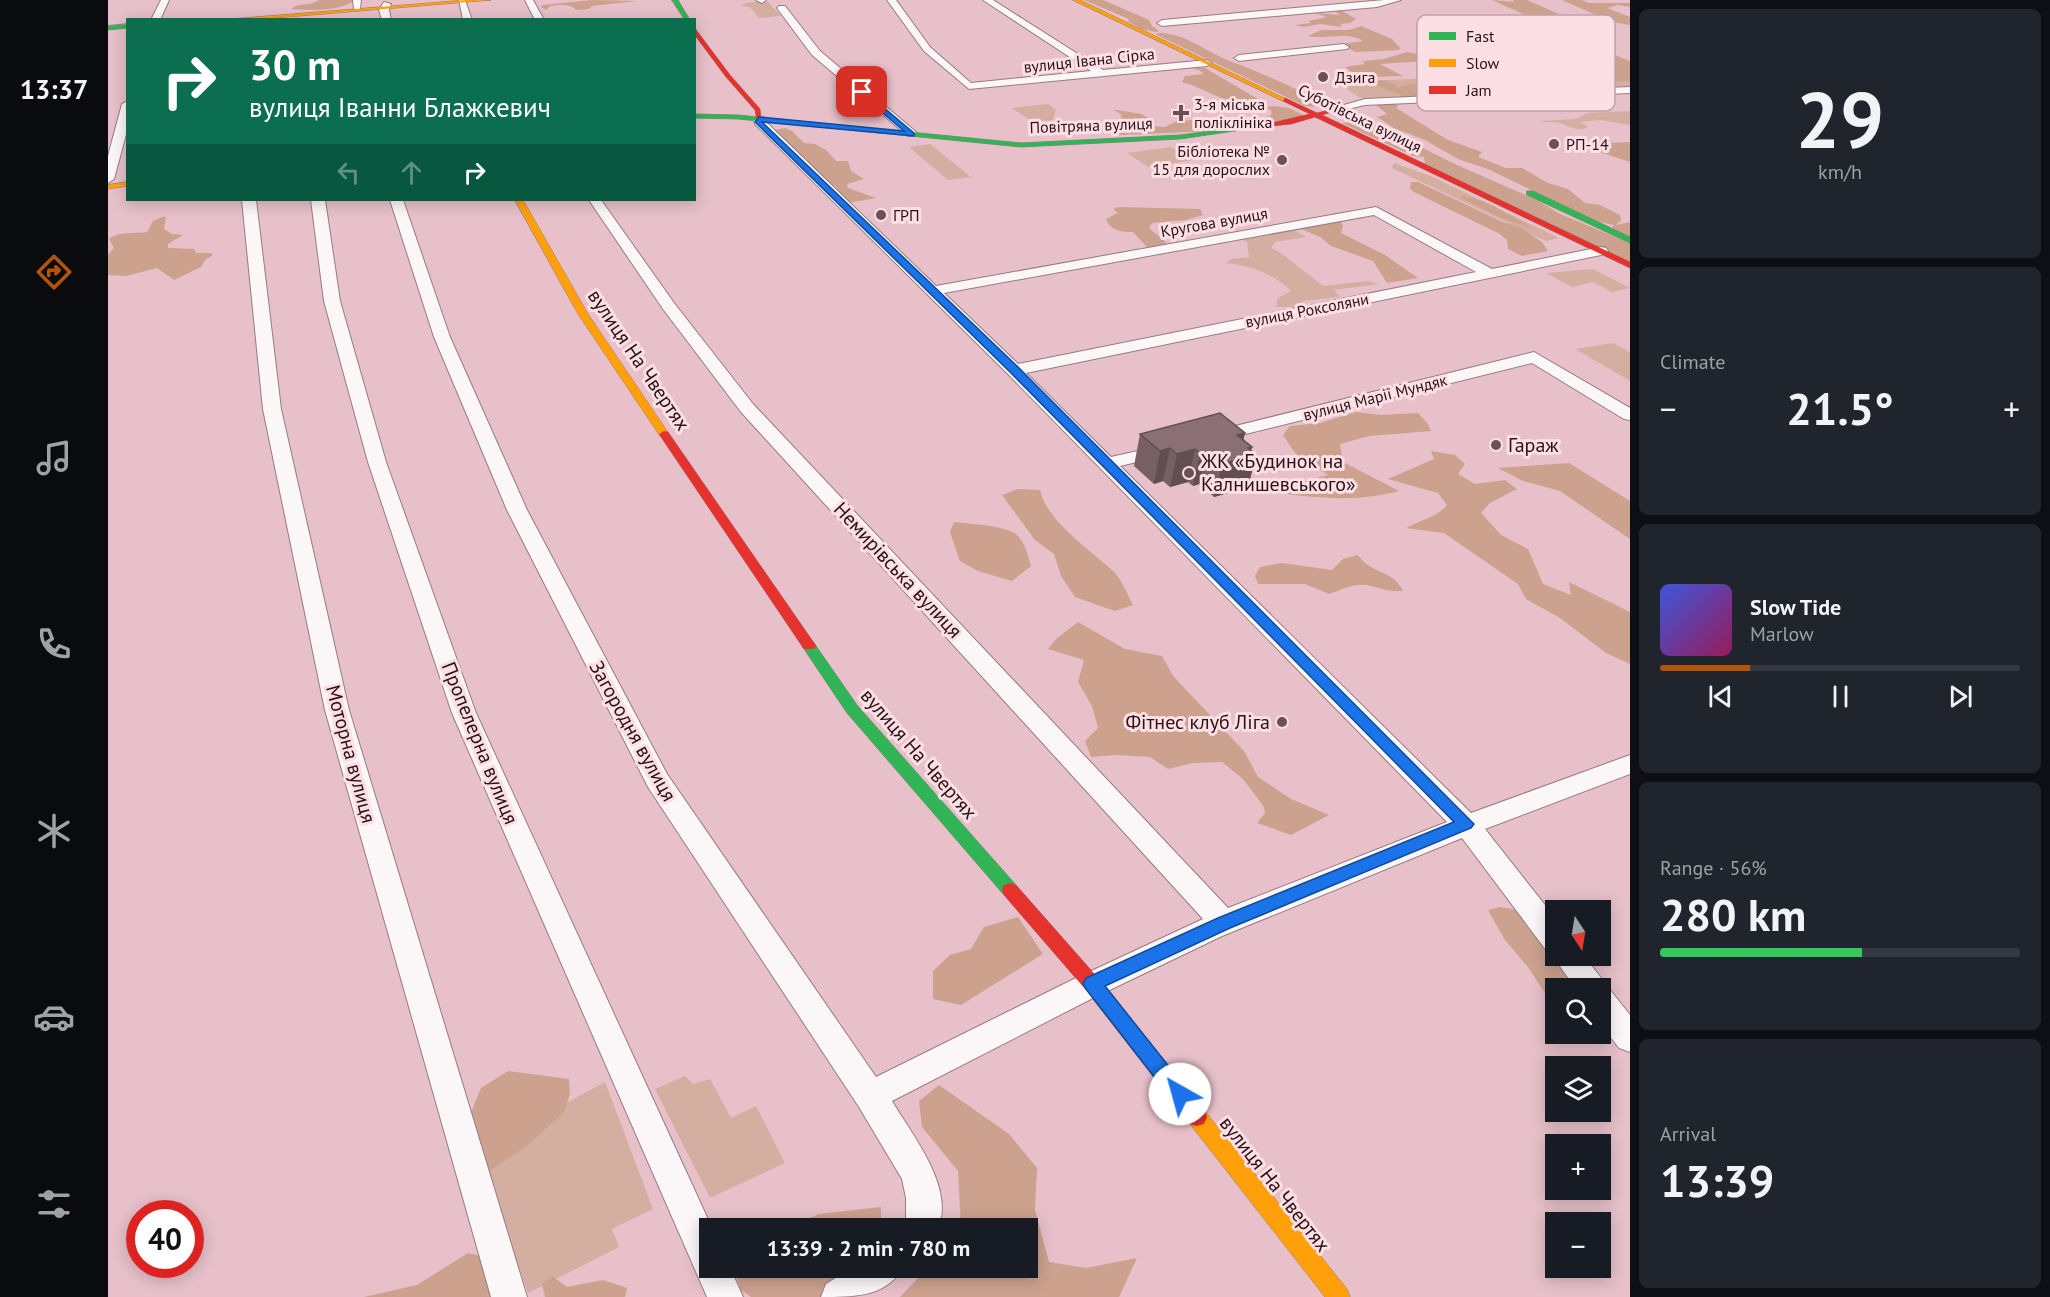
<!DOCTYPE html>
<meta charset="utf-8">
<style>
body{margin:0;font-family:"PT Sans",sans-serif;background:#20242c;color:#f1f3f6;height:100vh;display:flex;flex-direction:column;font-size:22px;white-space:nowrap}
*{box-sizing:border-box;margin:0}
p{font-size:20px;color:#9ea1a6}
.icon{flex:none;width:33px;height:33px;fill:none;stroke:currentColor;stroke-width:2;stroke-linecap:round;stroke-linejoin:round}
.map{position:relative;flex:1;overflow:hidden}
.details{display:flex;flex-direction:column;gap:9px;padding:9px;background:#0d0f14;width:420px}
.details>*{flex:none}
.guide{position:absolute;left:18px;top:18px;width:570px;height:183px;border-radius:0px;box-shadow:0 3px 15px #0003;background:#0b6e4f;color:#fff;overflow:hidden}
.needle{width:39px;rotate:168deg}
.buttons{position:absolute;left:1437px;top:900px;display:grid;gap:12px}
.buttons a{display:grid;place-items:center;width:66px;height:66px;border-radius:0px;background:#171b24;box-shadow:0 3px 15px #0003;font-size:30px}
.speed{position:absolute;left:18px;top:1200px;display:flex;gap:12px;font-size:30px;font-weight:700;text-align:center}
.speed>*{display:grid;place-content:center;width:78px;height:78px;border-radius:50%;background:#171b24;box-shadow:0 3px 15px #0003;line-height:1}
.speed .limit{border:9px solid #d22;background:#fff;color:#111}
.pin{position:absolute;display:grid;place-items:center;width:51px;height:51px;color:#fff;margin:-26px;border-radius:12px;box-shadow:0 3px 9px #0006}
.me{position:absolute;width:66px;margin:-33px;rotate:322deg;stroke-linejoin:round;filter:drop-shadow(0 0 4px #0008)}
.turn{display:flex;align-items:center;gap:21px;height:126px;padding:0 24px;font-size:27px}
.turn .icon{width:78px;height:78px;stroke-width:2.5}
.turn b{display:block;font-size:42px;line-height:51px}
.lanes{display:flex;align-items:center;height:57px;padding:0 24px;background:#0003;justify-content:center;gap:30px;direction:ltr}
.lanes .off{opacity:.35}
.big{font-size:45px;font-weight:800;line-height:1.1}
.details .widget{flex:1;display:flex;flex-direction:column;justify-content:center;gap:9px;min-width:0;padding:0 21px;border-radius:9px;background:#20242c}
.details .dial{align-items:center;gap:0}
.dial b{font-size:78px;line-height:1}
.song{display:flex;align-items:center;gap:18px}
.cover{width:72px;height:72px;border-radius:9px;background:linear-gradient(135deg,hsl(230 70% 55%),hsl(330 70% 35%))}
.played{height:6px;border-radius:3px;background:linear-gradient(90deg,#b45309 25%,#363941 25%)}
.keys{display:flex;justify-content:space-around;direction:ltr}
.heat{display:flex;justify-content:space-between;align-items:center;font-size:33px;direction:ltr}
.charge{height:9px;border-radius:4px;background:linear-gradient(90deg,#34c759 56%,#363941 0)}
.trip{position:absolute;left:591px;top:1218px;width:339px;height:60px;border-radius:0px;background:#171b24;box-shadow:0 3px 15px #0003;font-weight:800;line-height:60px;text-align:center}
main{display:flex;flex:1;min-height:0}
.tab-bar{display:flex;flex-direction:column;width:108px;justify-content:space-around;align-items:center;background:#090b0e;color:#9ea1a6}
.tab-bar .icon{width:42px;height:42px}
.tab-bar .selected{color:#b45309}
.tab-bar b{font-size:27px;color:#f1f3f6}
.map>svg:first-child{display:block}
.green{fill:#d4afa1}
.forest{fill:#cca18e}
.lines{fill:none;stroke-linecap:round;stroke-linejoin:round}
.street-casing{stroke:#977b82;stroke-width:2}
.fast-casing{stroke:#977b82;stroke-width:1}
.slow-casing{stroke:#977b82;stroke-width:1}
.jam-casing{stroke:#977b82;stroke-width:1}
.street{fill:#fbf6f7;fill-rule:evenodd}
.fast{fill:#30b455;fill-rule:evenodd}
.slow{fill:#ff9f0a;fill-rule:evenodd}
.jam{fill:#e5322d;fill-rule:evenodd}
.wall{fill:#775f65}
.shaded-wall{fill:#614e52}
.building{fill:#8a6f75;stroke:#614e52;stroke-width:1.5}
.route{fill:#1a73e8;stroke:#114b97;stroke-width:1.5}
.poi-dot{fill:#6c4f57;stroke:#fcdfe5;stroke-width:2}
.labels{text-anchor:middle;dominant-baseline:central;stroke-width:6;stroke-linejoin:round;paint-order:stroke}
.far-street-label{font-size:16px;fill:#2a1219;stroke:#fcdfe5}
.far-poi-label{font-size:16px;fill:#2a1219;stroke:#fcdfe5;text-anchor:start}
.street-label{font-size:20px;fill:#2a1219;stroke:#fcdfe5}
.poi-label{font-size:20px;fill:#2a1219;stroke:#fcdfe5;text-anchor:start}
.key{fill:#fcdfe5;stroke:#bda2a8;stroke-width:1.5}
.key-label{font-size:16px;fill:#2a1219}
</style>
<main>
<nav class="tab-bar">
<b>13:37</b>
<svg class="icon selected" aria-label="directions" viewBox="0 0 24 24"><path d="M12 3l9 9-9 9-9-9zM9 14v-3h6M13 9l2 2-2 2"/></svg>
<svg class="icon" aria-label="music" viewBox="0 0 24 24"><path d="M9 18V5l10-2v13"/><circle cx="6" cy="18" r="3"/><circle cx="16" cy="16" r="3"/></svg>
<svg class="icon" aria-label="phone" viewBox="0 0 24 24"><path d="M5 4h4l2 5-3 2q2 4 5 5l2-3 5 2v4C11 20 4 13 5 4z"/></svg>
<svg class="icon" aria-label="climate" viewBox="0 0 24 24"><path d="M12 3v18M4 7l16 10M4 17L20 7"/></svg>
<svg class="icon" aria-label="car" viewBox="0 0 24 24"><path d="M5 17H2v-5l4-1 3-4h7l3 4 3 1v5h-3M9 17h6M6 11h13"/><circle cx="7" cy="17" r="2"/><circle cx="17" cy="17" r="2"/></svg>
<svg class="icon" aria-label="filters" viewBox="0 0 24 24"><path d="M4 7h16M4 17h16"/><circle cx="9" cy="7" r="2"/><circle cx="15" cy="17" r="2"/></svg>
</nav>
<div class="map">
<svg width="1522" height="1297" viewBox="0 0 1522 1297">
<rect width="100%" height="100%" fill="#e7c0c9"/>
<path class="green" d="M653,1l7,1 13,14 -22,2 -9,-11 -9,-1 5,-3z
M1522,68v20l-258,12 -13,-3 -18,-12 6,-3z
M940,104l8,6 -3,10 -20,2 -21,-14z
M1522,111v14l-29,-5 -21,2 8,5c-12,7 -21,-4 -33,-5 -6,0 -10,1 -15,-1l36,-2 11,-6z
M822,144l41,33 -23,3 -39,-33z
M1063,147l22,13 -45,7 -21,-14z
M1286,163l39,14 126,61 -13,3 -154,-73z
M1183,229l15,8 -31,5 -4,6 10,5 42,33 45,-5 11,3 -45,6 6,7 -36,4 -11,6h-17l2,-9 13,-7c-19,-18 -39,-25 -65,-28l5,-4 18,-2 -2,-15 -7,-4z
M1485,269l37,19 -18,4 -19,-10 -21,5 -26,-14z
M1505,343l17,9v29l-55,-32z
M577,1076l8,8 17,-5 21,39 25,-12 29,57 -75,35 -55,-109z
M497,1082l48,127 -41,20 7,18 -91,46 -50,-142z"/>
<path class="forest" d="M211,0h36c-15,12 -45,10 -64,9 8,-7 20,-3 28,-9z
M484,0l45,1 -45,5 -3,3 -13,1c-5,-7 -18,-5 -26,-4l-4,4 -5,-3 2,-2z
M976,0h19l46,20 3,6 7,5 -3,1 -15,-3 -13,-8 1,-2z
M1384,0l22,2 -1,-2h14l34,15 38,4 -24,4 -28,-8 -3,1 15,11 -3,2z
M1454,0h20l7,3h41v4l-12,-2 -11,3 23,9v8l-18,-3z
M1232,10l16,9 -6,4 -9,1v3l-21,-3 -17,3 -8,-2 16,-2 -2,-2 18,-4 -13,-4 26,2 -4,-3z
M1351,17h17l29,6 25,13h31l-4,-4h13l9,4v3l13,5 -13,5 -54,-5 17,6 22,2 -184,12 23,12 -59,2 -2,-3 12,-1 -9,-7 20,-3 -3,-2 3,-1 19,-2 23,-7 16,3 12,-5 16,4 23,-8 41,-2 -11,-2 9,-5 -17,-8 -36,-9 -3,-2z
M1253,26l31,13 8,9 -1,2 -43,2 -16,-8 23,-3c-15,-10 -37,-1 -55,-5l13,-6h28z
M1053,33c28,2 45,19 71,29 30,11 58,24 87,38l-1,5 -3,2 -10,-1 -150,-72z
M1489,48l33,13v20l-66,2 3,3 -1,5c-7,-2 -15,-5 -22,-5 -29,-2 -97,16 -118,-8l2,-7 17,-3 87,3 34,-6 51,-2 -27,-13z
M1079,67l18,1 53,31 -3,5c-27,3 -47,-15 -73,-22l3,-6 19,-2 -5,-4z
M1273,80l13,4 3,4 15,-4 13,3 -1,2 -8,7 -10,1 -31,-12 1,-3z
M1272,103h13l6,3 -3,2 52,32 34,12 -4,5 28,11h16l26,15 20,6 17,14 15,2 20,10 1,5 -5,5 14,-3v16l-18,-10 2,-3 -19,-4 -107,-52 -30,-10 -33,-19 -31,-12 -17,-11 10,-3 -11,-9z
M1166,106l15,2 18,9 -96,14 -91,4 -2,-2 6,-1 -10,-10 9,-4 -3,-1 2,-2 -8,-5h3l24,4 15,8 -5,4 14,1 10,-5 40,-5 19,6 36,-7 2,-4 -5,-5z
M1251,121l11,1 87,43 80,35 23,14 70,29v19l-205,-98 -1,-7 -11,-1 -71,-33z
M677,128l7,3 12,12 11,1 11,6 10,11h12l3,10 13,8 -17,5 1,4 28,10 -29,5 -12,-17 -16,-6 -50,-49z
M1522,142v20l-49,-16 5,-2z
M1303,182h7l85,40 19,6 20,14 6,9 -26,5 -14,-7 -1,-9 -7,-6 -86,-42 -4,-4z
M1354,195l28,9 42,24 -31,-10 -39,-20z
M1011,207l81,2 3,6 -17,5 -34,3 -3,5 18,15 -19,5 -15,-16c-12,0 -22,-1 -27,-13l12,-6 -5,-4z
M54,217h4l-2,12 8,5 11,1 -15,9v4l26,1 2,4h15l2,2 -8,5 -4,7 -27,13 -17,-12 -31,8 -18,-1v-20l6,-7 -5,-9c10,-8 26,-5 38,-7l6,-11z
M1227,221l6,1 2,4 -2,7 44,22 33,23 -31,5 -14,-22 -42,-15 -11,-9 -21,-9z
M1248,412l25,3 37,-2 10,11 3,7 -62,5 -29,8 3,18 56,29c-37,10 -74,8 -112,3l8,-10 33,-9 -33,-22 -12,-18 7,-9 30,-3z
M1323,451l24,4 10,9 -7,10 17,10 30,-4 12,9 -27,14 -9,10 20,22 27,14 15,35 28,11 -2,-13 61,30v52l-24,-11 -46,-35 -34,-19 -8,-15 -74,-51 -38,-5c14,-8 32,-11 41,-23l-9,-12 -50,-14 46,-20z
M1461,463l61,38v38l-70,-48 -37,-10 -25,-13z
M910,489l22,1c7,32 51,60 74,82 8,8 13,22 19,33l-18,6 -40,-14 -14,-21 -7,-22 -19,-14 -33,-45z
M846,522c16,2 51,3 63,13 8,8 11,20 14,31l-19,15 -34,-10 -18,-10 -10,-29z
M1249,555c4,3 7,8 11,10 14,10 26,8 35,26 -17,1 -22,-3 -37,-6 -12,-2 -26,5 -37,9l-24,-10h-47l-3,-8 5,-9 22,-4 50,7 11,-11z
M970,622l47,27 37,7 11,20 71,75 14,26 33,22 38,16 -38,20 -34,-12 8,-10 -1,-6 -21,-28 -21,-17 -29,1 -25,6 -18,-12 -34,-2 -25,2 -6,-16 13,-13 -6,-22 -14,-24 6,-22 -36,-11 9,-11z
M1392,907l23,4 54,71 1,6h-22l-1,21 -27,-42 -23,-27 -17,-30z
M910,917l25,37 -82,51 -28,-6v-28l17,-16 21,-6 13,-22z
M400,1071l61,8 1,15 -6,18 -36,33 -46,31 -12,-61 11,-27z
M831,1085l70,49 28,34 -2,42 14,52 37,6 51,-10 -18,39h-219l28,-29h100v-40h-67l-3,-57 -36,-44 -3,-26z
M773,1207v21h-94l32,-14z
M360,1253l18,4 5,40h-127l53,-12z
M625,1268h137l-36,29h-83l-10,-7z
M444,1276l15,11 36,-7 24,8 -2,9h-80l-3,-13z"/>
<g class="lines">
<g class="street-casing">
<path id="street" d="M53,0h8l-9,20h-9z
M245,0h8l-1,9h-6z
M351,0h6l7,20h-9z
M417,0h8l11,20h-9z
M648,0h10l-4,3z
M779,0h9l34,47 41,36 120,-12 -108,-71h10l110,70 104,-10 5,3 -5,3 -238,23 -45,-38z
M1276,0h17l-24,7 -215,19 -5,-3 5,-3z
M276,2l7,2 -2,6 2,10h-9l-3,-10z
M671,6h6l35,45 96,81v4h-8l-96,-81 -35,-47z
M1236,44l5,3 -2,2 -108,12 -5,-3 5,-3z
M1522,87v6l-265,12 -22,5 -6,-3 28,-8z
M20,101v26l-14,52 -6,4v-27l14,-52z
M651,116l4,1 2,4 171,165 440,-79 116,62 109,-22 5,1 2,3 -7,4 -575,118 85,84 53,-12 6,1 3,4 -3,4 -50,12 351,347 159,-58v19l-145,55 71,90v37h28l18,23 4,10 5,2 19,24v37l-11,-4 -19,-24v-36h-25l-22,-32 1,-3 -8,-3 -84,-112 -240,98 -129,62 -201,103c20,34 63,86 46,127h-35l3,-7v-23l-4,-19 -43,-72 -211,-320 -141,-277 -73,-173 -44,-137h13l47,137 77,173 140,264 209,303 196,-97 131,-61 -462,-507 -78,-103 -74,-109h12l73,103 79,101 475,504 219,-86 -439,-448 -253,-250 -2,-5zM1266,215l102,57 -458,92 -74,-71z
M134,200h14l25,209 68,301 178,587h-36l-166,-587 -62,-301z
M203,200h14l15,101 46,161 90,251 236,515h-2v40h20l13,29h-36l-255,-584 -84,-251 -44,-161z
M1426,352l96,56v12l-6,-1 -92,-56 -319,79 -6,-1 -3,-4 3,-4z
M744,1268h50c-15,29 -49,29 -81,29l5,-13z"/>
</g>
<g class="fast-casing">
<path id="fast" d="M564,0h6l12,20h-5z
M20,24v4l-20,2v-4z
M586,114l44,1 283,28 159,-8 85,-11 3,2 -88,13 -159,8 -283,-28 -44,-1z
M1419,191h6l97,46v6l-103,-48z
M701,642l5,1 43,62 159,180 2,5 -2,5 -6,2 -6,-2 -157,-182 -45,-67z"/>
</g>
<g class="slow-casing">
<path id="slow" d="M359,0h24l-241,20h-31z
M965,0h7l208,100 -5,1z
M20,182v4l-20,3v-4z
M407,200h8l65,114 81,120 -1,2h-8l-82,-122z
M1089,1108l7,2 143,179 3,8h-25l-135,-173 -3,-7 3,-7z"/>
</g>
<g class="jam-casing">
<path id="jam" d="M586,27l36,48 30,34 1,11h-4l-2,-10 -29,-33 -32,-43z
M1177,98l32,15 28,-7v2l-23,7 308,147v6l-315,-151 -24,7 -28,3v-2l47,-11 -27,-13z
M556,431l4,1 146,211 2,3 -2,3h-10l-145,-215z
M902,883l6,2 82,93 106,132 3,7 -3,7 -7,2 -7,-2 -104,-134 -82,-95 -2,-5 2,-5z"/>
</g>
<use href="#street" class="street"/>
<use href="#fast" class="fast"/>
<use href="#slow" class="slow"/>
<use href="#jam" class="jam"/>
</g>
<path class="wall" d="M1032,434l103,6 9,7 -1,3 5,5 -8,32 -34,10 -15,-13 -6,2 -5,-4 -18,5 -7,-6 -9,3 -20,-18z"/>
<path class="shaded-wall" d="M1137,433l-6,27 9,-12 4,-1 -3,10 7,-2 -8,32 -34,10 8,-33 15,-29z
M1062,448l-7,33 -9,3 6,-33z
M1087,449l-7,33 -18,5 7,-33z
M1099,452l-8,32 -6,2 7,-33z"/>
<path class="building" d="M1112,413l25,20 -8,2 15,12 -4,1 8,7 -34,9 -15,-12 -7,1 -5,-4 -18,5 -7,-6 -10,3 -20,-17z"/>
<path class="route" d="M751,91h5l50,42v3l-152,-14 256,245 456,457 -3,4 -241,100 -125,58 81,102 3,6 -3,7 -6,2 -7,-2 -87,-112 -3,-5 3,-6 132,-60 236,-96 -444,-450 -255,-250 4,-5 145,14 -45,-38z"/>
<g class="poi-dot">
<circle cx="1215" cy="77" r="6"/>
<path d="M1070 104h6v6h6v6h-6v6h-6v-6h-6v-6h6z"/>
<circle cx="1446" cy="144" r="6"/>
<circle cx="1174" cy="160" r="6"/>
<circle cx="773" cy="215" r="6"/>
<circle cx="1388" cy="445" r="6"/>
<circle cx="1081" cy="473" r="6"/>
<circle cx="1174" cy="722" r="6"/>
</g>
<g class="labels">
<g class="far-street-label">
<text transform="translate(981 60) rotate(-6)">вулиця Івана Сірка</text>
<text transform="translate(1252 118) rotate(26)">Суботівська вулиця</text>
<text transform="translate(983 125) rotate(-2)">Повітряна вулиця</text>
<text transform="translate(1106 222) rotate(-10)">Кругова вулиця</text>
<text transform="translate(1199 310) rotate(-11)">вулиця Роксоляни</text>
<text transform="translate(1267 397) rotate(-14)">вулиця Марії Мундяк</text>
</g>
<g class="far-poi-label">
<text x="1227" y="77">Дзига</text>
<text x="1086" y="104">3-я міська<tspan x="1086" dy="18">поліклініка</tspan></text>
<text x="1458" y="144">РП-14</text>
<text x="1162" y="151" text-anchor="end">Бібліотека №<tspan x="1162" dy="18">15 для дорослих</tspan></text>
<text x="785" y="215">ГРП</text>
</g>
<g class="street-label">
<text transform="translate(531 360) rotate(56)">вулиця На Чвертях</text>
<text transform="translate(790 570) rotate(47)">Немирівська вулиця</text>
<text transform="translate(525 731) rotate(61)">Загородня вулиця</text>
<text transform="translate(372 743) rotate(68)">Пропелерна вулиця</text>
<text transform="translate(243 754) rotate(75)">Моторна вулиця</text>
<text transform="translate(811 754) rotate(49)">вулиця На Чвертях</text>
<text transform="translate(1167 1184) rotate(52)">вулиця На Чвертях</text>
</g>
<g class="poi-label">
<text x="1400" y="445">Гараж</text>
<text x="1093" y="461">ЖК «Будинок на<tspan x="1093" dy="23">Калнишевського»</tspan></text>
<text x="1162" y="722" text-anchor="end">Фітнес клуб Ліга</text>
</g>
</g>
<rect x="1309" y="15" width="198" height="96" rx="9" class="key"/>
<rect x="1321" y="32" width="27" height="8" fill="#30b455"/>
<rect x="1321" y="59" width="27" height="8" fill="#ff9f0a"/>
<rect x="1321" y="86" width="27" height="8" fill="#e5322d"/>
<g class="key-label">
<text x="1358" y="42">Fast</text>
<text x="1358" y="69">Slow</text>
<text x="1358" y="96">Jam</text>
</g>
</svg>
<div class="buttons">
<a><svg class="needle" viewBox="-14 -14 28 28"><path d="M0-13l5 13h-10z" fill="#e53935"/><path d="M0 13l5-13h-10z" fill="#9ea1a6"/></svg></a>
<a><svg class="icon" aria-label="search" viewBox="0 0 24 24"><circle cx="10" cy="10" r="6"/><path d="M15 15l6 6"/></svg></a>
<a><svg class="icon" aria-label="layers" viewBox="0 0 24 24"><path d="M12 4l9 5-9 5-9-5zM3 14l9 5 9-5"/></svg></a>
<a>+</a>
<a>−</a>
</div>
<div class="speed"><div class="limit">40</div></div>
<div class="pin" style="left:754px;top:92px;background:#d93025"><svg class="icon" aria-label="arrive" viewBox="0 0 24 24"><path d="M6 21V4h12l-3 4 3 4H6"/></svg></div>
<svg class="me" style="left:1072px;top:1094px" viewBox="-20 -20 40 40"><circle r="19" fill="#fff"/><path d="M0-13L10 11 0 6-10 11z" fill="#1a73e8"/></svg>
<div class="trip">13:39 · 2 min · 780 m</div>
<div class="guide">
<div class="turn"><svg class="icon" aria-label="right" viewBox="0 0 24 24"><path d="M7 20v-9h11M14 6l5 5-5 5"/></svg><div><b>30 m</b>вулиця Іванни Блажкевич</div></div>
<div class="lanes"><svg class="icon off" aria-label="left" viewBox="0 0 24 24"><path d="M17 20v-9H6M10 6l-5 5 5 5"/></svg><svg class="icon off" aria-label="ahead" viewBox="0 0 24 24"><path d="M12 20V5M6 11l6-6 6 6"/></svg><svg class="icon" aria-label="right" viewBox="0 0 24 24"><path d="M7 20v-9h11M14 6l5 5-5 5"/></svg></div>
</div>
</div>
<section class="details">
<div class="widget dial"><b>29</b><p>km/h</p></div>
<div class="widget"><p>Climate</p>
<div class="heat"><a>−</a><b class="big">21.5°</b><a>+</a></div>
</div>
<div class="widget">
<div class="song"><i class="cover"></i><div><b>Slow Tide</b><p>Marlow</p></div></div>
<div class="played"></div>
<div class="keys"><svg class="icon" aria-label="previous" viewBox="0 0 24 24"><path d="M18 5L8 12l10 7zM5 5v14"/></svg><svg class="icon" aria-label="pause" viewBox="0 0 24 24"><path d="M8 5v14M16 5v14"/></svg><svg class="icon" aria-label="next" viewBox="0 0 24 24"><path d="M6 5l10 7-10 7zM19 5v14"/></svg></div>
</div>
<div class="widget"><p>Range · 56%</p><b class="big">280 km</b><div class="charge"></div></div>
<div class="widget"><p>Arrival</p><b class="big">13:39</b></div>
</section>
</main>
